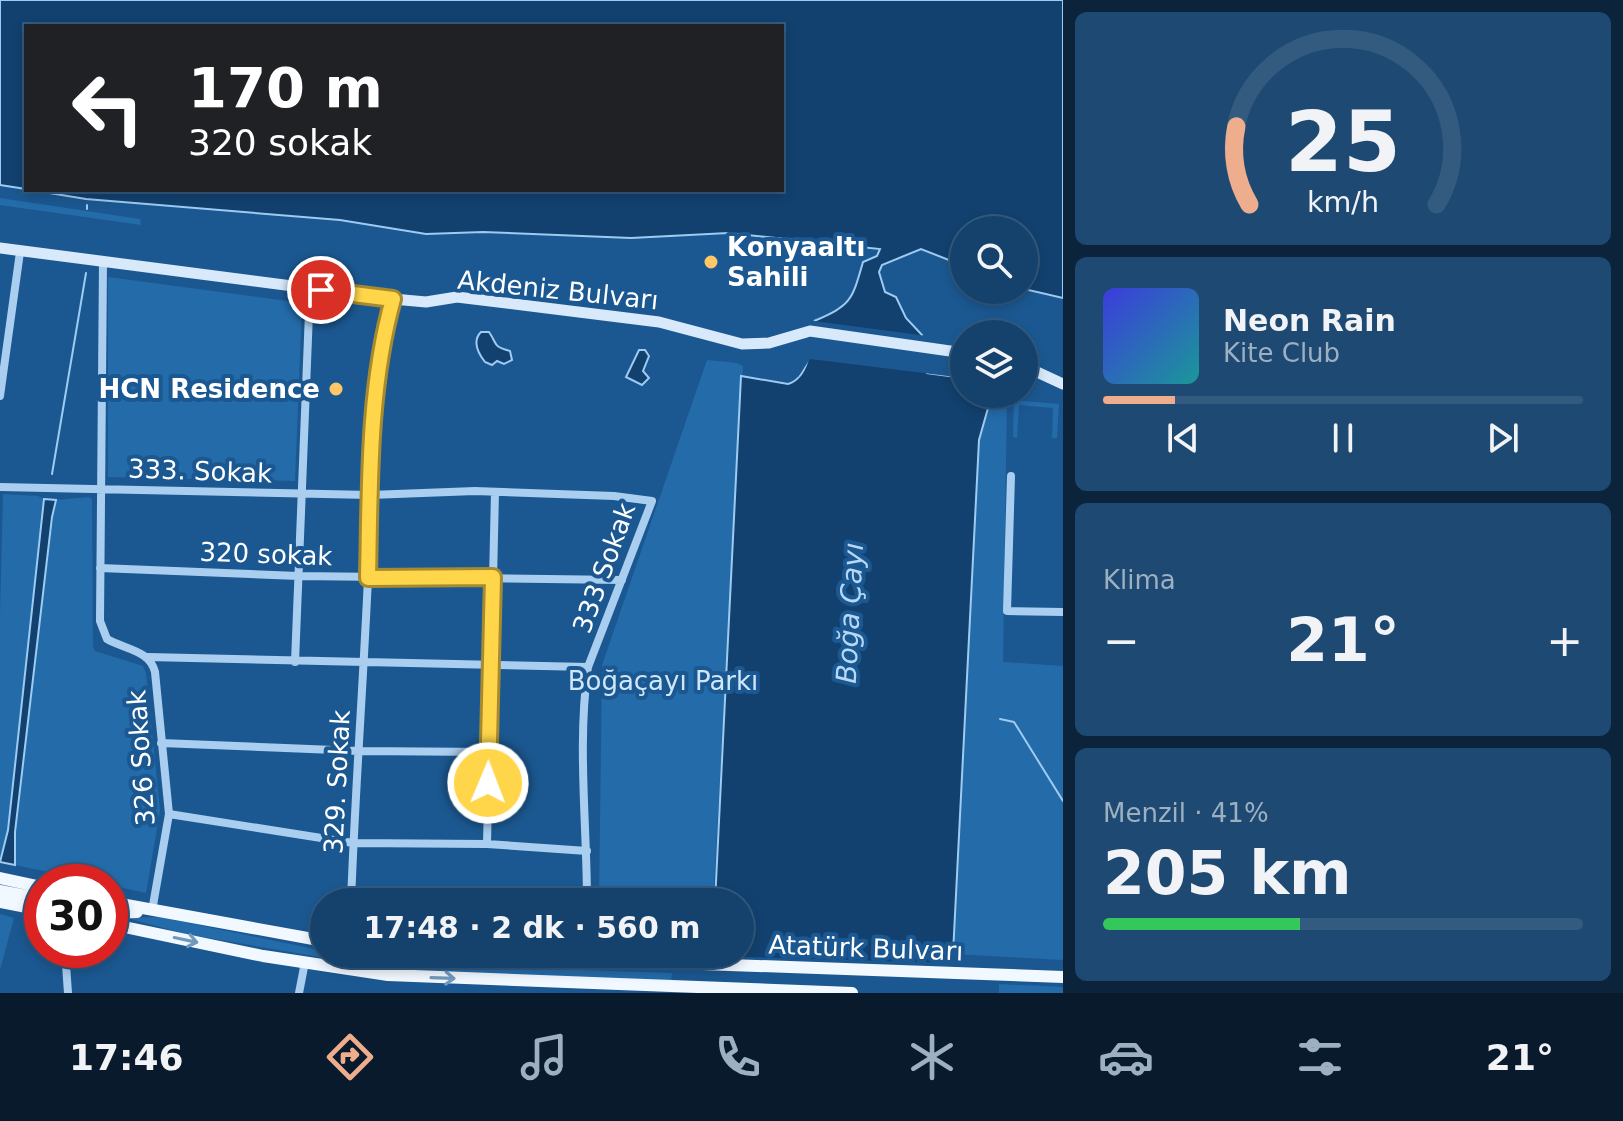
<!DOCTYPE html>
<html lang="tr">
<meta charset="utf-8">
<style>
body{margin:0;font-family:"DejaVu Sans",sans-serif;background:#1d4972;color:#f1f3f6;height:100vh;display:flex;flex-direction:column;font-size:30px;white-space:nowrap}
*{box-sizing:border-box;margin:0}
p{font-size:26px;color:#9db0c2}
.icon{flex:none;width:44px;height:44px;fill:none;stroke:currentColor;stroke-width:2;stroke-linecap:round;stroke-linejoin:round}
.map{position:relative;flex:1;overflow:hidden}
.panel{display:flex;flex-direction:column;gap:12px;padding:12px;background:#0b243c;width:560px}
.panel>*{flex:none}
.banner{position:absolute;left:24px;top:24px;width:760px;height:168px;border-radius:0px;box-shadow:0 4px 12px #0003,0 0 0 2px #335b80;background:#202124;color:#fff;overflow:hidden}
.fabs{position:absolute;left:950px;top:216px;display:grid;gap:16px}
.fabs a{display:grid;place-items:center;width:88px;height:88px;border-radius:50%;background:#14426d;box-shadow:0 4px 12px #0003,0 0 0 2px #335b80;font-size:40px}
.speed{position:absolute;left:24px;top:864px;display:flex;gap:16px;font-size:40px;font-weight:700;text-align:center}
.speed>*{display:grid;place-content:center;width:104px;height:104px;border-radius:50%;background:#14426d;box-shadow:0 4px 12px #0003,0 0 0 2px #335b80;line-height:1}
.speed .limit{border:12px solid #d22;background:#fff;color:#111}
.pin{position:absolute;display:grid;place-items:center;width:68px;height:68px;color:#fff;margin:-34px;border:4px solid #fff;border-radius:50%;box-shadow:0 2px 8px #0007}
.me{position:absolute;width:88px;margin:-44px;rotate:1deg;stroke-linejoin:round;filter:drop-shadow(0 0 6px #0008)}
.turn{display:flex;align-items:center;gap:28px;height:168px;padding:0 32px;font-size:36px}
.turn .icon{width:104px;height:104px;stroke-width:2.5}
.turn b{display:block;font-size:56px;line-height:68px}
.big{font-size:60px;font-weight:700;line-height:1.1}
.panel .card{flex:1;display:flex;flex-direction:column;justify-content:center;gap:12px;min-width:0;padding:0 28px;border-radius:12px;background:#1d4972}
.panel .dial{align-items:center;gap:0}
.dial svg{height:208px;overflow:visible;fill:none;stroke:#335b80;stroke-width:7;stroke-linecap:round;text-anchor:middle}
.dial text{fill:#f1f3f6;stroke:none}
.song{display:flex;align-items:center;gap:24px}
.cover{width:96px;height:96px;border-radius:12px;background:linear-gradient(135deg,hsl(240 70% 55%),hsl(180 70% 35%))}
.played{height:8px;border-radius:4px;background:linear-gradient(90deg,#eead8d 15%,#335b80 15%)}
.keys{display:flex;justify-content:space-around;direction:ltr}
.heat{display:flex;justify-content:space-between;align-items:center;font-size:44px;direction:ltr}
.charge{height:12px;border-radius:6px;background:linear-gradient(90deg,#34c759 41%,#335b80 0)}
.trip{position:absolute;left:310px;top:888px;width:444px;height:80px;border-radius:40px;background:#14426d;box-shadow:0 4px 12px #0003,0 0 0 2px #335b80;font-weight:700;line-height:80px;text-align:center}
.tab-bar{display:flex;height:128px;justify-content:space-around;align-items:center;background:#081a2c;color:#9db0c2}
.tab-bar .icon{width:56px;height:56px}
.tab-bar .selected{color:#eead8d}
.tab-bar b{font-size:36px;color:#f1f3f6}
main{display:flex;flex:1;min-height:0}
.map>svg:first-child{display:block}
.green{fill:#246baa}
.water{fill:#12416f;stroke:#9dcbf1;stroke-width:2}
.pier{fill:#1b5891}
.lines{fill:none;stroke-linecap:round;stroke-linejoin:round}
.stream{stroke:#9dcbf1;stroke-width:2}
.minor{stroke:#aaceef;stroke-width:8}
.secondary{stroke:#d7e9fa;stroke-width:11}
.primary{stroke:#f2f8ff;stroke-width:12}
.oneway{stroke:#7198bd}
.route-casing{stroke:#a68a30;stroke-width:20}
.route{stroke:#ffd54a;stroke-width:14}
.poi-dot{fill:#ffc768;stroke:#1b5891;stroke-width:3}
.labels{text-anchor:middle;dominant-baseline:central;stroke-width:8;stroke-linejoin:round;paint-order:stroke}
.poi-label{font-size:26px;font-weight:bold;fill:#fff;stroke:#1b5891;text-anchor:start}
.street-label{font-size:26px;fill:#fff;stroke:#1b5891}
.park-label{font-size:26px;fill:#d0e7fa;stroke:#1b5891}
.water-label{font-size:28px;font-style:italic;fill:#b6d8f5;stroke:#1b5891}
</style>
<main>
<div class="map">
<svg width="1063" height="993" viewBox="0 0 1063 993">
<rect width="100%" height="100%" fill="#1b5891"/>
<path class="green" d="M0,198l140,21 1,6 -141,-20z
M108,277l194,26 -7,178 -187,-4z
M707,360l30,3 6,3 -30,536h-114l3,-237z
M992,394h15l-4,268 60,4v294l-110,-6 26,-514z
M1014,400l45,4 -2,34h-5l1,-30 -34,-3 -2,33 -4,-1z
M3,494l35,2 6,3 -36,331 -8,32v-247z
M89,497l3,2 1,147 2,5 48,15 3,7 14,138 -14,82 -36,-8v-3h-14l-81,-17 -1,-4 1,-29 37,-315 4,-17z
M0,914l14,4 -14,52z
M160,917l164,34v3l142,12 206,7 -1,9 -65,-1 -216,-12 -204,-35 -59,-16z
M999,984l64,3v6h-64z"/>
<path class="water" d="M0,0h1063v298l-39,-9v-59h-60v36l-43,-17 -39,16 -3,7 6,20 11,5 10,21 16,17 5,38 37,5v16h28l-13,46 -26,514 -6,39 -236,-15 2,-24h27v-52h-25l26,-526 47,8c23,-7 23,-43 26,-63 38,-16 38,-21 49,-59l14,-6 3,-7 -152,-16 -97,5 -148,-6 -57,2 -86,-14 -254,-21 -55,-9h751v-164h-756v163l-26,-4z
M481,332h8c9,13 3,14 21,19l2,9 -8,4 -7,-3 -5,4 -7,-3c-7,-9 -13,-21 -4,-30z
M639,350h6l4,6 -6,15 6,7 -7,7 -16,-8z
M44,499l12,1 -4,17 -37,315v33l-15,-3 8,-32z"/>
<path class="pier" d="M812,318l2,3 113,15 4,33 33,5v4l-154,-19 -12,18 -3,-1 10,-19z
M708,956l248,7 -5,30h-247z"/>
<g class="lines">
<path class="stream" d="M87,209v-4
M52,474l34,-201
M1000,719l14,3 49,79"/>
<path class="minor" d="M103,262l-3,359 7,18c17,10 43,11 48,33l14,142 -17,97
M0,396l20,-144
M1011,476l-4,135 56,1
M0,487l370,8 105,-4 139,5 38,5 -64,166c-11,77 -1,158 -1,235
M100,568l198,8 324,4
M148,657l440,10
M295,662l15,-374
M161,743l198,8 130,1
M169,814l184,29 134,1 100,7
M487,844l8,-352
M351,902c4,-108 12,-216 17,-324 4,-93 0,-188 25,-279
M65,950l3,43
M299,993l6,-31"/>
<path class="secondary" d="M0,248l393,51 33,3 31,-5 202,25 83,22 27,-1 41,-12 154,22
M1024,366l39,18"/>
<path class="primary" d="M0,878l42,9
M0,891l42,8
M0,902l42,8
M110,902l214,39
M110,913l27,-1
M110,924l153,32 125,19 464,18
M428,954l635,23"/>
</g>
<defs><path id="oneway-shaft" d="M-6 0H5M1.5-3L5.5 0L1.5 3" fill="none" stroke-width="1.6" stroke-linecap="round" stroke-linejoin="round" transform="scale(2)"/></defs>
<g class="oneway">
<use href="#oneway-shaft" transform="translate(186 940) rotate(12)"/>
<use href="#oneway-shaft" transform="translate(443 978) rotate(2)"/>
</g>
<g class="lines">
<g class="route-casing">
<path id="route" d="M321,290l72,9c-25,90 -23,186 -25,279l125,-1 -5,206"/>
</g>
<use href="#route" class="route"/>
</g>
<g class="poi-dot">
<circle cx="711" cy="262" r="8"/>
<circle cx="336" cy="389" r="8"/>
</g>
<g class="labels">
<g class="poi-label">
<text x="727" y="247">Konyaaltı<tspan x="727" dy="30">Sahili</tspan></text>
<text x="320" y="389" text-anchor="end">HCN Residence</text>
</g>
<g class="street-label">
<text transform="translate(558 290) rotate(6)">Akdeniz Bulvarı</text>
<text transform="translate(200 471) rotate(2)">333. Sokak</text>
<text transform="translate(266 554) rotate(2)">320 sokak</text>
<text transform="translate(604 568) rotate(-70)">333 Sokak</text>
<text transform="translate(141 758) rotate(-94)">326 Sokak</text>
<text transform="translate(337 782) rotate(-87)">329. Sokak</text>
<text transform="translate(866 948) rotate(2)">Atatürk Bulvarı</text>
</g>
<g class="park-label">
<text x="663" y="681">Boğaçayı Parkı</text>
</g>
<g class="water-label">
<text transform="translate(850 613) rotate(-87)">Boğa Çayı</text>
</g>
</g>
</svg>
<div class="fabs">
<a><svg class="icon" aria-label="search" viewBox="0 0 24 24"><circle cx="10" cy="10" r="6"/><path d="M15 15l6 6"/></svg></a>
<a><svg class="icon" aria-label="layers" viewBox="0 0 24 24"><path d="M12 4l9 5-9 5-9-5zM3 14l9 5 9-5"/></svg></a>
</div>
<div class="speed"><div class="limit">30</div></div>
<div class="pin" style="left:321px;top:290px;background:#d93025"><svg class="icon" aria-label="arrive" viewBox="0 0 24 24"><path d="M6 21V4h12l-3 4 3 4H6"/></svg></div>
<svg class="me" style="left:488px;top:783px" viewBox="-20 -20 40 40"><circle r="17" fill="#ffd54a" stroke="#fff" stroke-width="3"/><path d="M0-11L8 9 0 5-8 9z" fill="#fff"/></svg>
<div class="trip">17:48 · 2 dk · 560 m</div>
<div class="banner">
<div class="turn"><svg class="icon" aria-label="left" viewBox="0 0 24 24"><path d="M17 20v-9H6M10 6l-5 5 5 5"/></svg><div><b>170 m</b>320 sokak</div></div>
</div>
</div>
<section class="panel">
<div class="card dial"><svg viewBox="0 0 100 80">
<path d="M14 69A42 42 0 1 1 86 69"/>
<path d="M14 69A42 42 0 0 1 9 39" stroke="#eead8d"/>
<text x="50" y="56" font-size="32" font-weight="700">25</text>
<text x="50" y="72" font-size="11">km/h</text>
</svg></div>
<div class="card">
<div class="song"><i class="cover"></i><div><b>Neon Rain</b><p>Kite Club</p></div></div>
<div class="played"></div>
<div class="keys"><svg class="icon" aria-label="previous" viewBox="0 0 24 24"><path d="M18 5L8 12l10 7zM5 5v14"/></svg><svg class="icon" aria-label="pause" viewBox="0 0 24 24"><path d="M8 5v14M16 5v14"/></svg><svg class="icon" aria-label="next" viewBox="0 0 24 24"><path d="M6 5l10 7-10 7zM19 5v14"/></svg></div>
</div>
<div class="card"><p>Klima</p>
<div class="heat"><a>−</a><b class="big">21°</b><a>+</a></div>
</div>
<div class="card"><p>Menzil · 41%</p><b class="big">205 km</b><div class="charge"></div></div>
</section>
</main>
<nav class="tab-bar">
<b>17:46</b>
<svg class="icon selected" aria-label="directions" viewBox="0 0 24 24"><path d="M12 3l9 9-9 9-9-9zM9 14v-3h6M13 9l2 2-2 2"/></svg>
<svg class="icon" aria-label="music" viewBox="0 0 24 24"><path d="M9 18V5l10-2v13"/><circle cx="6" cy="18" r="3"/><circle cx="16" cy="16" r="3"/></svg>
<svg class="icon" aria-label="phone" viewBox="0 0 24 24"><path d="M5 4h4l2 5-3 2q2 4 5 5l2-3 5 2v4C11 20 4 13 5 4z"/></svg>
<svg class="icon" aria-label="climate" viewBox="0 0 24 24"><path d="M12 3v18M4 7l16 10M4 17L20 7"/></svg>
<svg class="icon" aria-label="car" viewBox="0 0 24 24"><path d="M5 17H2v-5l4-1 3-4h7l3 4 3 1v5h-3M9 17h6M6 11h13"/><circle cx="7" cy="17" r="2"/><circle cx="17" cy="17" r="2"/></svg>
<svg class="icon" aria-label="filters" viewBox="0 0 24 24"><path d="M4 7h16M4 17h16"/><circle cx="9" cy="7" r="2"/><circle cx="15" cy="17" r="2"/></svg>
<b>21°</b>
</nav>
